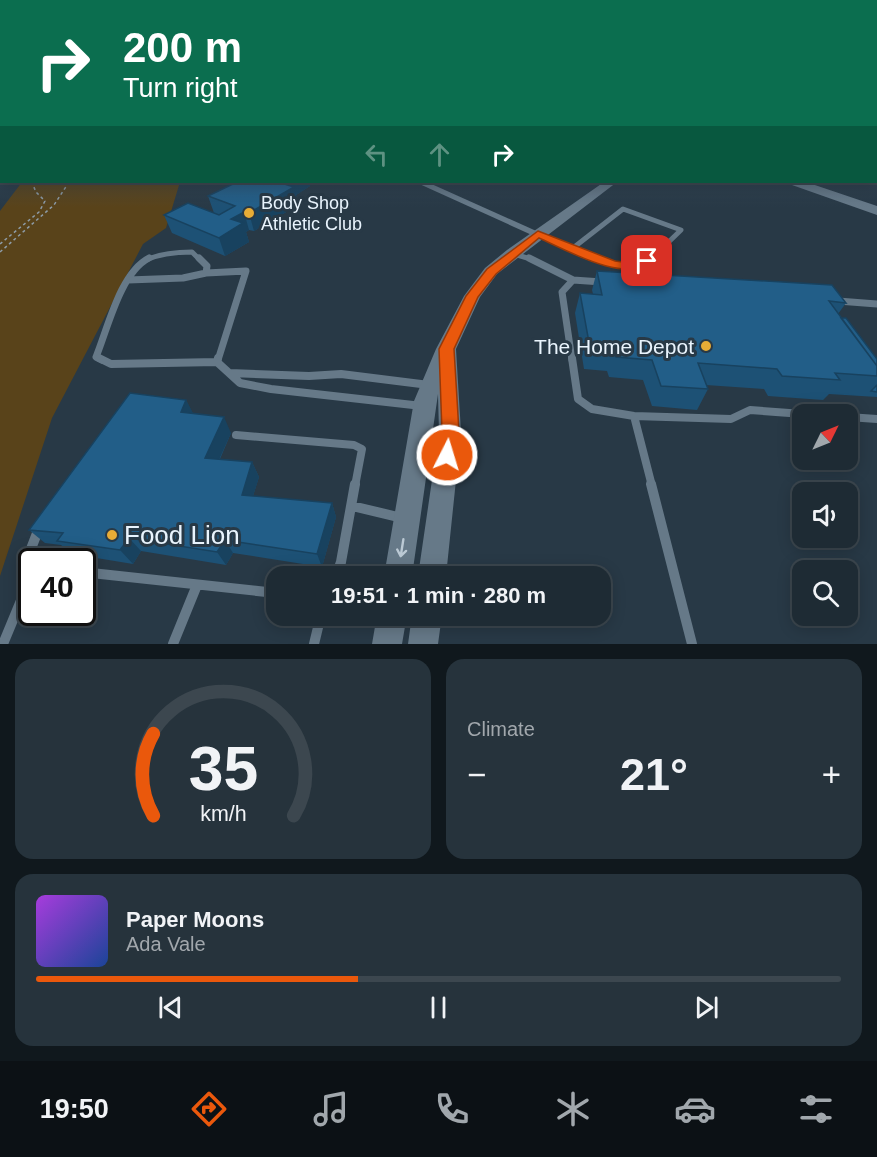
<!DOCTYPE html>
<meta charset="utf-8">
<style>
body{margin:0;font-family:Arial,sans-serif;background:#26333c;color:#f1f3f6;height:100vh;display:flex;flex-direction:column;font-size:22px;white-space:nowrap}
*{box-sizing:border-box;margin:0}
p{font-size:20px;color:#a1a7ac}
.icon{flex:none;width:33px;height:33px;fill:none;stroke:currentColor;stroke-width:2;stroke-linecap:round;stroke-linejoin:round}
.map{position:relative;height:644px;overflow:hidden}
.drawer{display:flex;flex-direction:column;gap:15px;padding:15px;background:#10181d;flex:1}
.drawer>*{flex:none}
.banner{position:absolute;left:0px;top:0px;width:878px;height:183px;box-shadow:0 3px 15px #0003,0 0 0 2px #3c474f;background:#0b6e4f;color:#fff;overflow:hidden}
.needle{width:39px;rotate:47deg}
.controls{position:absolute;left:792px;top:404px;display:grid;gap:12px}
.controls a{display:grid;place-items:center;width:66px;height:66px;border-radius:12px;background:#1e2b34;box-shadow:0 3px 15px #0003,0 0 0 2px #3c474f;font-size:30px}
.speed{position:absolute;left:18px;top:548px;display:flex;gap:12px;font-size:30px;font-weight:700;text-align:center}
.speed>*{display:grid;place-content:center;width:78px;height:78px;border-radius:50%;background:#1e2b34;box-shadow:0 3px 15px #0003,0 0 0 2px #3c474f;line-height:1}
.speed .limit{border:3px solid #111;border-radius:9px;background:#fff;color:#111}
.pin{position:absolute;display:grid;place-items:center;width:51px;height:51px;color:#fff;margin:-26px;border-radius:12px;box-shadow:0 3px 9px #0006}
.me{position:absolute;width:66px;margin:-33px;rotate:5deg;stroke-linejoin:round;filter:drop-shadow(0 0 4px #0008)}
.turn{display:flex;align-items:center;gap:21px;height:126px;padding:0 24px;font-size:27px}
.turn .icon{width:78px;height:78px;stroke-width:2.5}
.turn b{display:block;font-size:42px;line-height:51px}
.lanes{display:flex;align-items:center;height:57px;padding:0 24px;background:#0003;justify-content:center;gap:30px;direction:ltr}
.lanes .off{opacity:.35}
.big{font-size:45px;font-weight:700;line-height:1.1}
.drawer .card{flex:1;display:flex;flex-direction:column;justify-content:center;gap:9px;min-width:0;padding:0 21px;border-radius:18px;background:#26333c}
.drawer .dial{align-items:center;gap:0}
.dial svg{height:156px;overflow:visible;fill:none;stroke:#3c474f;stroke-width:7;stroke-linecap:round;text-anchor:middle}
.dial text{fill:#f1f3f6;stroke:none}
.song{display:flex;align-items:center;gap:18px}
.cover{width:72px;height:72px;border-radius:9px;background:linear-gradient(135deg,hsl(280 70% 55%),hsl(220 70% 35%))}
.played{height:6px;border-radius:3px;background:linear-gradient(90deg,#ea580c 40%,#3c474f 40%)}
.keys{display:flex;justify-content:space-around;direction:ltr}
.heat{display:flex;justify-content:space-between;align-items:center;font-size:33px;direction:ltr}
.drawer .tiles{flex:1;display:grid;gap:15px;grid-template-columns:1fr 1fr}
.card:last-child{grid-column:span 2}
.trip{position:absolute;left:266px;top:566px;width:345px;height:60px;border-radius:18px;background:#1e2b34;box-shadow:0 3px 15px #0003,0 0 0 2px #3c474f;font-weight:700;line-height:60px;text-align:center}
.tabs{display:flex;height:96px;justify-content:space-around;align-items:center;background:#0c1115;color:#a1a7ac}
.tabs .icon{width:42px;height:42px}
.tabs .current{color:#ea580c}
.tabs b{font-size:27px;color:#f1f3f6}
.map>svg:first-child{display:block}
.green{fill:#59431a}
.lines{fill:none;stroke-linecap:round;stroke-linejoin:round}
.path{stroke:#8e9ca7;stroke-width:1.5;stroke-dasharray:3 3;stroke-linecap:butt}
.lane-far3{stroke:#667988;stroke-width:5}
.lane-far2{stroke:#667988;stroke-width:7}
.lane-far1{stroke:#667988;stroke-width:8}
.lane{stroke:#667988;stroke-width:10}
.street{fill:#667988;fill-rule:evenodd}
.secondary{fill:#667988;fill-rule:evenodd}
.wall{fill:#1d5175}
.shaded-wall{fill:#18425f}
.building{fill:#225e88;stroke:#18425f;stroke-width:1.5}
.oneway{stroke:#bbc9d4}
.route{fill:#ea580c;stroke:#983908;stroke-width:1.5}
.poi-dot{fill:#e7ac36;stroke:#283946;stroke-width:2}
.labels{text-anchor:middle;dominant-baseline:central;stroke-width:6;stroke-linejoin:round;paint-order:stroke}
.far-poi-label{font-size:18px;fill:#e9f4fd;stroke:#283946;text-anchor:start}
.poi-label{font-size:21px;fill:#e9f4fd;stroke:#283946;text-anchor:end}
.near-poi-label{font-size:26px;fill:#e9f4fd;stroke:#283946;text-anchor:start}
</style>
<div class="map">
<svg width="877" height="644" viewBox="0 0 877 644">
<rect width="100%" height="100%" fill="#283946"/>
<path class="green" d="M22,182h158l-14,46 -23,16 -91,174 -52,158v-365z"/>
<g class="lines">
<path class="path" d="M0,244l39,-32 6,-11 -9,-9 -3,-7 3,-3
M0,252l54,-47 15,-23"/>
<path class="lane-far3" d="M538,234l61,26
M573,248l50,-39 58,21 -31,30
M514,254l20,6
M146,260c15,-7 30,-8 46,-8l8,8"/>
<path class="lane-far2" d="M199,258l8,8 -1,7 40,-2 -28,89
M529,258l44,22 29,2
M594,258c19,7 40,13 58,0
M128,280l55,-2 23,-5
M838,301l39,3
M102,360l-6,-3c12,-29 24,-84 53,-99
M572,360l-10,-68 11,-12"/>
<path class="lane-far1" d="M99,358l12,6 106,-2
M572,358l6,41 14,10 42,7 97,3 19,-9 53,4
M217,362l23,21 31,6 151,17
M217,362l1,-4
M230,373l79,3 32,-2 88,11
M634,416l18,70
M848,417l29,2
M236,435l118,10 8,4 -7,37"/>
<path class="lane" d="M651,484l41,160
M352,506l50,12
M32,569l-3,-15 10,-26
M82,572l194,21
M336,576l5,-14 14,-78
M3,644l29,-70
M173,644l24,-59
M314,644l7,-29"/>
<path class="street" d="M415,182h12l116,52 -5,3 -4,-1z"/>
<path class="secondary" d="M604,182h13l-120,92 -17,23 -24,52 5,83 -15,144h-28l21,-144 -1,-38 -26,182h-28l30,-175 22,-52 28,-53 21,-28 22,-18z
M790,182h16l71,24v9l-85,-30z
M377,615h30l-5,29h-30z
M412,615h30l-4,29h-30z"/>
</g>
<path class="wall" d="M237,182h73v4l-14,9 2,10 -44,26 -5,-1 -3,2 3,10 -24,14 -53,-23 -8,-18 50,-2 -6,-17z
M597,271l249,32 -8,11 39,45v38l-48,-3 -6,6 -55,-4 -4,-7 -58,-4 2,4 -11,21 -45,-4 -9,-26 -34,-3 -2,-6 -23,-2 -9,-56 5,-20 13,1 -1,-4z
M186,400l7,14 38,19 -11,26 32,3 7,15 -6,19 79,7 4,14 -14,50 -89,-14 -7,12 -85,-14 -8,13 -61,-10 -11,-9 -16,-2 -16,-13z"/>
<path class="shaded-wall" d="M284,182h26v4l-14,9 2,10 -44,26 -5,-18z
M244,212l5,18 -3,2 3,10 -24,14 -6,-18 12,-19z
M186,400l8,15 -13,-3z
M224,417l7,16 -18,40 -8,-15z
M252,462l7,15 -10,32 -7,-14z
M332,503l4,14 -14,50 -5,-13z
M129,538l12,13 -8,13 -13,-14z
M225,540l8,13 -7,12 -9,-13z"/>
<path class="building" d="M237,182h47l-3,1 13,4 -45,26 -5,-1 -13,7 12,4 -24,15 -55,-23 24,-12 31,12 16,-9 -27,-10z
M597,271l235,14 14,18 -17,-2 48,65v10l-42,-3 5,7 -58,-4 -5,-7 -79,-6 10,26 -47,-3 -9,-26 -36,-3 -2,-7 -24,-2 -10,-55 22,2z
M841,318h5l31,41v7z
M877,385v7l-6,-1z
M130,393l56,7 -5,12 43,5 -19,41 47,4 -10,33 90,8 -15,51 -92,-14 -8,12 -88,-14 -9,12 -63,-9 6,-8 -34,-3z"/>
<defs><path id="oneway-shaft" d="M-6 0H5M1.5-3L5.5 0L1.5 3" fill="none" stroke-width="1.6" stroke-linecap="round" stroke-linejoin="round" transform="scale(1.5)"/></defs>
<use class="oneway" href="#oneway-shaft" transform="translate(402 548) rotate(99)"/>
<linearGradient id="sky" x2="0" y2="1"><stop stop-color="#161f26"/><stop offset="0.57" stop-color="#425468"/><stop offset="1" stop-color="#425468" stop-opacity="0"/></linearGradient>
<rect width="877" height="207" fill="url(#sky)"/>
<path class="route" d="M538,231l77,30 16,2 16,-5 6,3c-26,24 -87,-11 -114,-23l-43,36 -18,23 -24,52 5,83 -6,29 -6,2 -6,-2 -3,-6 4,-23 -3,-83 27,-53 21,-27z"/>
<g class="poi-dot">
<circle cx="249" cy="213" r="6"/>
<circle cx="706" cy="346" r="6"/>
<circle cx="112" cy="535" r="6"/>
</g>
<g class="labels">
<g class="far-poi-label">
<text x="261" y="203">Body Shop<tspan x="261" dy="21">Athletic Club</tspan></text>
</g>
<g class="poi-label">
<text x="694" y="346">The Home Depot</text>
</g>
<g class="near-poi-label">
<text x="124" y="535">Food Lion</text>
</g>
</g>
</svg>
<div class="controls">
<a><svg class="needle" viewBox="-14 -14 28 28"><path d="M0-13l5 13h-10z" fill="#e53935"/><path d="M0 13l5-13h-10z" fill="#a1a7ac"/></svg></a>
<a><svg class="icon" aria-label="sound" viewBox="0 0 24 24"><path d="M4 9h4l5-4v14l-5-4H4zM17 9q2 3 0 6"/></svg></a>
<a><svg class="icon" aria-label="search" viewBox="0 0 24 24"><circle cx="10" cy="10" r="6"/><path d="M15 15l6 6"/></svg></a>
</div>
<div class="speed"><div class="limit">40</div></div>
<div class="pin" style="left:647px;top:261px;background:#d93025"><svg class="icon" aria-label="arrive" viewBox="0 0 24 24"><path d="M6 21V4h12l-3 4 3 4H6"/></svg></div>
<svg class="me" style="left:447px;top:455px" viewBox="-20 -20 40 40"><circle r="17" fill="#ea580c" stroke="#fff" stroke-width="3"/><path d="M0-11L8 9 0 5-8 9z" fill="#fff"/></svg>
<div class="trip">19:51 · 1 min · 280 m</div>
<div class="banner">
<div class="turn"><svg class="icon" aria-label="right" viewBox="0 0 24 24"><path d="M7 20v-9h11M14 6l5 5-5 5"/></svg><div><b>200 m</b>Turn right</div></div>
<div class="lanes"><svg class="icon off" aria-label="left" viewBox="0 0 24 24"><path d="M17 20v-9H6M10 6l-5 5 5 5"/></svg><svg class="icon off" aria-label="ahead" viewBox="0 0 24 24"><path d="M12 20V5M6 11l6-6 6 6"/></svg><svg class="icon" aria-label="right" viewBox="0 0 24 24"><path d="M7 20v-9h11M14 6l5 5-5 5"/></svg></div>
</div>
</div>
<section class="drawer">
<div class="tiles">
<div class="card dial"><svg viewBox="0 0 100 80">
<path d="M14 69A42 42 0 1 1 86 69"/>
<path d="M14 69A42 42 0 0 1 14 27" stroke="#ea580c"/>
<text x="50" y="56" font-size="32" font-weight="700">35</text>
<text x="50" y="72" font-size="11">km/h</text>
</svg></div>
<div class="card"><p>Climate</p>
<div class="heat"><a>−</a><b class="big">21°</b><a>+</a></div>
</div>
<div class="card">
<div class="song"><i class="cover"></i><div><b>Paper Moons</b><p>Ada Vale</p></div></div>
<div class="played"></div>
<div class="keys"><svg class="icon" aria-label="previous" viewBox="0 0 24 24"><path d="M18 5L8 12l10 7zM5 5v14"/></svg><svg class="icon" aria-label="pause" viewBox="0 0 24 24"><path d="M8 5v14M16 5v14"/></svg><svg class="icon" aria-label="next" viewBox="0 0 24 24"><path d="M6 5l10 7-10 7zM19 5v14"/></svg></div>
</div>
</div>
</section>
<nav class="tabs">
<b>19:50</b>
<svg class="icon current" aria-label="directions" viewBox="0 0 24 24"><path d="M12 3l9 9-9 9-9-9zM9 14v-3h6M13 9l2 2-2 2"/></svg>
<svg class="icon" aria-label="music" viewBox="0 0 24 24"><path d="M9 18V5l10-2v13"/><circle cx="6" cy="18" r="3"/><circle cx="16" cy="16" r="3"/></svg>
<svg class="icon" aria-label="phone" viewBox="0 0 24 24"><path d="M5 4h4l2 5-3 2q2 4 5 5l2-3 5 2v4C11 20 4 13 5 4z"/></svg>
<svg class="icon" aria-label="climate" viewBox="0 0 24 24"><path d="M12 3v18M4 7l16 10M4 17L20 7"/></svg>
<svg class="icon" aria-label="car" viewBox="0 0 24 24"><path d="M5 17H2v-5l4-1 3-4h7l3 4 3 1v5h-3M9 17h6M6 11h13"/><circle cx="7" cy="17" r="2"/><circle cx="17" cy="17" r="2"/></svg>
<svg class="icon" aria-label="filters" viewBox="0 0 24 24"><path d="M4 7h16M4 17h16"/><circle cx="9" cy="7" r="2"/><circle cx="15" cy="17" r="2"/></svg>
</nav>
